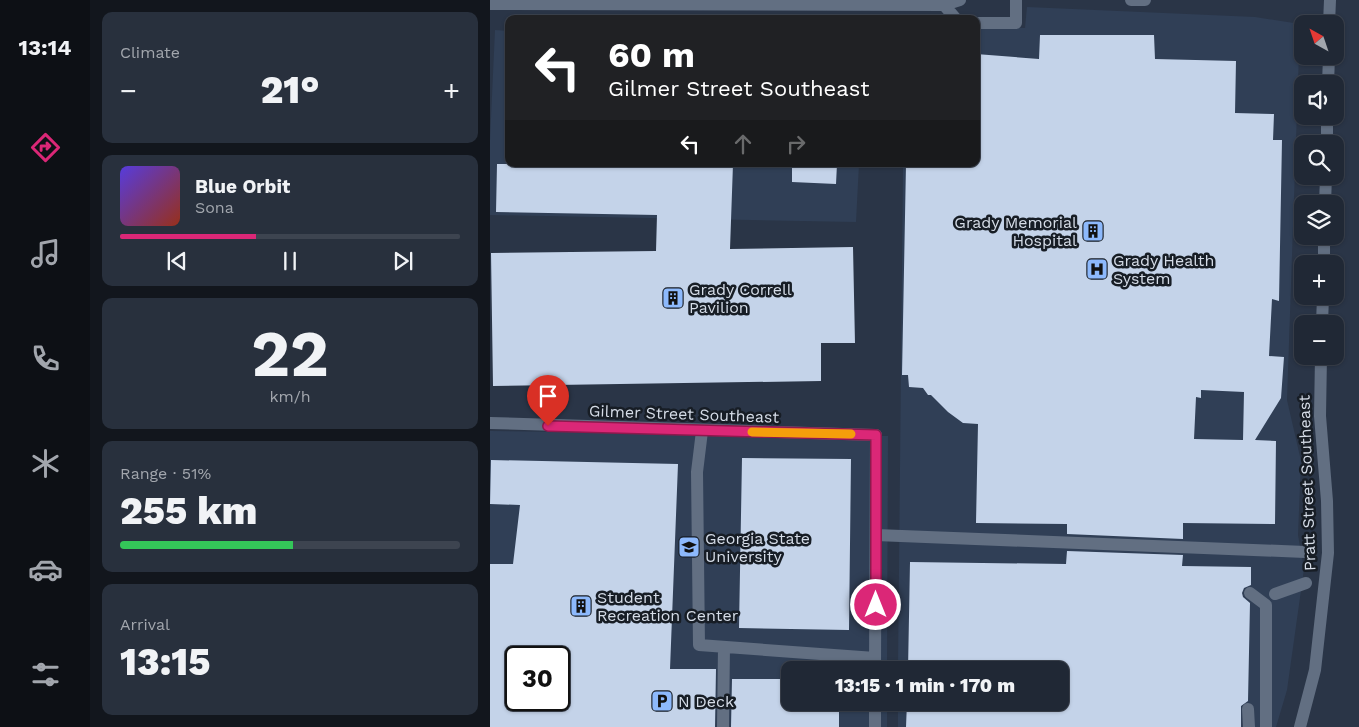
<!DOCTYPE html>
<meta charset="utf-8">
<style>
body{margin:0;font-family:"Work Sans",sans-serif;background:#28303d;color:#f1f3f6;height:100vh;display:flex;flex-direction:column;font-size:19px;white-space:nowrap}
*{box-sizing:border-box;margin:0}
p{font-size:16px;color:#a2a6ad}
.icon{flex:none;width:28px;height:28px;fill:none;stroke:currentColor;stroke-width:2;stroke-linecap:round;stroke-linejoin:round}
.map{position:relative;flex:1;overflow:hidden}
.side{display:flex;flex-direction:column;gap:12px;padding:12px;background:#12161d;width:400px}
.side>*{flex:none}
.guide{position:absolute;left:15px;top:15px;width:475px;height:152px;border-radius:10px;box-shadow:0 1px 4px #0004,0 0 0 1px #3d4450;background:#202124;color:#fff;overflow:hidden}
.needle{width:32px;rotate:320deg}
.buttons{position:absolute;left:804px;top:15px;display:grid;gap:10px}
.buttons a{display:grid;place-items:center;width:50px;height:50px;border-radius:10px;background:#202835;box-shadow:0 1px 4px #0004,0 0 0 1px #3d4450;font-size:25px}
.speed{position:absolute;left:15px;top:646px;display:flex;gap:10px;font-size:25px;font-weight:700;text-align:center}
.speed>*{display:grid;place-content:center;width:65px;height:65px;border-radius:50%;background:#202835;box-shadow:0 1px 4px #0004,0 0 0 1px #3d4450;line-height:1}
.speed .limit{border:2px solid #111;border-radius:8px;background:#fff;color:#111}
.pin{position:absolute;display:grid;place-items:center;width:42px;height:42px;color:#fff;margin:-51px -21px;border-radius:50% 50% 50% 0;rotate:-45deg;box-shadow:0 0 5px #0007}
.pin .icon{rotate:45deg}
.me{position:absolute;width:55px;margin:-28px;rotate:0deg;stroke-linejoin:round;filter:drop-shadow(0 0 4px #0008)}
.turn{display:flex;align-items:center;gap:18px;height:105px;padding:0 20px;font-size:22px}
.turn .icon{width:65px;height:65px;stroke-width:2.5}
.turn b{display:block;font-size:35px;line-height:42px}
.lanes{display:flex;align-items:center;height:48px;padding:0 20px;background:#0003;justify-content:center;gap:25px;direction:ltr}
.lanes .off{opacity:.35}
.big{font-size:38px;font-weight:800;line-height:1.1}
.side .card{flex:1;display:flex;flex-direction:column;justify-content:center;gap:8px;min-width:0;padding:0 18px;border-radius:10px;background:#28303d}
.side .dial{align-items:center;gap:0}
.dial b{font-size:65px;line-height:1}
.song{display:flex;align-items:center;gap:15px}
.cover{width:60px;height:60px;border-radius:8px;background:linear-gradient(135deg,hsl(250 70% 55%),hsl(10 70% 35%))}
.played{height:5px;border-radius:2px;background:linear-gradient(90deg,#db2777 40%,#3d4450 40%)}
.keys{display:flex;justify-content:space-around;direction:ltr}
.heat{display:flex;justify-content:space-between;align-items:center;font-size:28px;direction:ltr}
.charge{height:8px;border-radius:4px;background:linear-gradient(90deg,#34c759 51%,#3d4450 0)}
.trip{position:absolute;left:291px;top:661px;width:288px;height:50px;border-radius:10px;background:#202835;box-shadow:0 1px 4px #0004,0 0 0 1px #3d4450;font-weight:800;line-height:50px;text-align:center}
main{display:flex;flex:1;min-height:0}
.menu{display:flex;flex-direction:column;width:90px;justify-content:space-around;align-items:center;background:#0d1015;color:#a2a6ad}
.menu .icon{width:35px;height:35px}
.menu .active{color:#db2777}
.menu b{font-size:22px;color:#f1f3f6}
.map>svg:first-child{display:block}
.built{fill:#303f56;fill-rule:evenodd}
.building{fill:#c4d3e9;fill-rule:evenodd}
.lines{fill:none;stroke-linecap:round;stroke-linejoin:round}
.minor{stroke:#626f82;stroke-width:12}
.route-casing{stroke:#8e194d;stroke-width:12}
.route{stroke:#db2777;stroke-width:9}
.slow{stroke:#f59e0b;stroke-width:9}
.labels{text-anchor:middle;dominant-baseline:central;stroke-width:5;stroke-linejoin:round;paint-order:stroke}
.poi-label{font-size:16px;fill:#d5dce7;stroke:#171d25;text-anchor:start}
.street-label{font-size:16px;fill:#d5dce7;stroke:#171d25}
</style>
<main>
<nav class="menu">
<b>13:14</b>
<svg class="icon active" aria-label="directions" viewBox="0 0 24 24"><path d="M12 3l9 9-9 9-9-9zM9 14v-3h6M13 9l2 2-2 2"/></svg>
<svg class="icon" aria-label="music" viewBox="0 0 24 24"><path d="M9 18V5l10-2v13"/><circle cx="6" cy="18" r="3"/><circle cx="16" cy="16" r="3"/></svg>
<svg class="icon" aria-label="phone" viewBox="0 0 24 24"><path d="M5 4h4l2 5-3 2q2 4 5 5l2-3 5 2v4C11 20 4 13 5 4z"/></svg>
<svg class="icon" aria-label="climate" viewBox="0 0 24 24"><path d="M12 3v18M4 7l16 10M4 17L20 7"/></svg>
<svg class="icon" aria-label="car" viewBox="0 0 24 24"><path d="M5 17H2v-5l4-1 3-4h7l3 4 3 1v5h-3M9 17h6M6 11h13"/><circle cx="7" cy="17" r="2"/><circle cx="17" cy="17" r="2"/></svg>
<svg class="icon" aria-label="filters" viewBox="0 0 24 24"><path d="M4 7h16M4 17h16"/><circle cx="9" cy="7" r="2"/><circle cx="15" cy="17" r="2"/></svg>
</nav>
<section class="side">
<div class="card"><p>Climate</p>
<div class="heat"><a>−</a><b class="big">21°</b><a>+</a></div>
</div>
<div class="card">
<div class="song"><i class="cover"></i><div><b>Blue Orbit</b><p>Sona</p></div></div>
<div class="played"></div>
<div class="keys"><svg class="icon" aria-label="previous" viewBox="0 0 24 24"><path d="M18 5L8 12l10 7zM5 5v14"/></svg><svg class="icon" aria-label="pause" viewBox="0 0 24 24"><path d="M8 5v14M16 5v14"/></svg><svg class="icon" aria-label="next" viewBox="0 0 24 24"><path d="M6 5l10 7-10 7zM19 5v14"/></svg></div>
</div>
<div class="card dial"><b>22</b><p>km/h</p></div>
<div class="card"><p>Range · 51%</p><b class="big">255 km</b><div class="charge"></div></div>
<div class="card"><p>Arrival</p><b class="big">13:15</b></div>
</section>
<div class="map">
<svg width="869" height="727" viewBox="0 0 869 727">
<rect width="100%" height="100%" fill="#2a3547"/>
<path class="built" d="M537,7l228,10 45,7 -13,376 14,61 -3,74 6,34 -17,121 -11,37h-378v-24l162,-1v-32h-162l5,-506h73v-137l49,1z
M5,30l14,1v133h350l-3,58 -366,-7v-75z
M0,431l398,5 -1,234h-97v32l97,1v24h-397zM26,658h43v42h-43z"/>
<path class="building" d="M550,35h114l1,24 81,2 -1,52 39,1 -1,26h9l-3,161 -7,-2 -3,57 15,1 -3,41 -26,42 21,1 -1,83 -92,-1v16l-116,-5v-10l-91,-1 2,-99 -15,-1 -15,-11 -17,-17h-3l-5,-7 -14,-1 -1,-12h-6l4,-211h70v-110l63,5zM711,390l43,2 -1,48 -49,-1 2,-42 5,1z
M7,164h236l-3,85 123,-2 2,96h-34v38l-328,5 -2,-133 165,-2 1,-36 -161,-3z
M302,164h45l-1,20 -44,-2z
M252,458l109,1 -2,171 -110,-2z
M1,460l187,4 -8,205h46l-1,58h-225v-163h23l7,-59 -30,-1zM26,658h43v42h-43z
M577,551l116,4 -1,11 69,1v18l-7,3 -2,5 1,4 7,6 -2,98 -7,5v21h-335l1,-25h153v-32h-152l2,-108 156,2z
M242,679h58v23h49v25h-108z"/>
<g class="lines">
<path class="minor" d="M641,0h14
M0,4l454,1 16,-5
M454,5l12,14
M486,23h40v-23
M839,24l1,-24
M838,84l1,-28
M837,144v-28
M835,204l1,-28
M834,264v-28
M832,324l1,-28
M0,423l386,12 -1,235
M212,431l-5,41 2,173 176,13
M386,535l429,17
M760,593l16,12v122
M785,594l31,-11
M758,709l1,18
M233,727l1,-80
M385,727v-25
M810,727l15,-57 13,-117 -1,-52 -7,-85 1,-60"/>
</g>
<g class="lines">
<g class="route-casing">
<path id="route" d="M58,426l328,9v170"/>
</g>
<use href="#route" class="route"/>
<path class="slow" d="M262,432l99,2"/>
</g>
<defs>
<g id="building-square" transform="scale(1.125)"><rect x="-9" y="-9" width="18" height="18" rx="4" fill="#8db9fc" stroke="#171d25"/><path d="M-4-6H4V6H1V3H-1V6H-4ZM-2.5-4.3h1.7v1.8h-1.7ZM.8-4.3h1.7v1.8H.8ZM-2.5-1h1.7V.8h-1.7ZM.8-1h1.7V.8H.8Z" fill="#111"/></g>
<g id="hospital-square" transform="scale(1.125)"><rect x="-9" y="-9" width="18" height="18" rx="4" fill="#8db9fc" stroke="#171d25"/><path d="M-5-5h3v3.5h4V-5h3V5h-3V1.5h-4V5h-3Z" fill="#111"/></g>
<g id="university-square" transform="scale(1.125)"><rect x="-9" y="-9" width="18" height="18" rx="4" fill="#8db9fc" stroke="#171d25"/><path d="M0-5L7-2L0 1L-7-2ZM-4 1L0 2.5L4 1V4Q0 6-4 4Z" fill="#111"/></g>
<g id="parking-square" transform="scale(1.125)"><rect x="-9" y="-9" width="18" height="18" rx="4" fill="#8db9fc" stroke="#171d25"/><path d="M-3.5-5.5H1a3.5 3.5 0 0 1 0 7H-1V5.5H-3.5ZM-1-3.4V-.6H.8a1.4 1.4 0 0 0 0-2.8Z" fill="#111"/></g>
</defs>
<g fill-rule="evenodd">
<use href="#building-square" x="603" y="231"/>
<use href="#hospital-square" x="607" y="269"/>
<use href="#building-square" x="183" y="298"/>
<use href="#university-square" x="199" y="547"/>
<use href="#building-square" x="91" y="606"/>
<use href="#parking-square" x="172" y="701"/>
</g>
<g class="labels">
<g class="poi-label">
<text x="587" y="222" text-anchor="end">Grady Memorial<tspan x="587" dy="18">Hospital</tspan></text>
<text x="623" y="260">Grady Health<tspan x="623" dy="18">System</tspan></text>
<text x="199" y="289">Grady Correll<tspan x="199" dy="18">Pavilion</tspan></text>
<text x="215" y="538">Georgia State<tspan x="215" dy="18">University</tspan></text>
<text x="107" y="597">Student<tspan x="107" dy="18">Recreation Center</tspan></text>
<text x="188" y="701">N Deck</text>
</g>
<g class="street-label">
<text transform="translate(194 414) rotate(2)">Gilmer Street Southeast</text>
<text transform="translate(817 483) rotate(-92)">Pratt Street Southeast</text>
</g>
</g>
</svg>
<div class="buttons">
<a><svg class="needle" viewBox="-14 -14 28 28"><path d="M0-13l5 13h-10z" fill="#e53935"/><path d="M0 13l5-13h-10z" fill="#a2a6ad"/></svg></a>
<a><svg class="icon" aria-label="sound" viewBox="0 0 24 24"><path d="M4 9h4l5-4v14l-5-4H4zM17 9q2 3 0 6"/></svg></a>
<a><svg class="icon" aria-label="search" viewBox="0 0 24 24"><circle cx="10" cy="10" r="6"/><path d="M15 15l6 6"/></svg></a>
<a><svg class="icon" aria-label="layers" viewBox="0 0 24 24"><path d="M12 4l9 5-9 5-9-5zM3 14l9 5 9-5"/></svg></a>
<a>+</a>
<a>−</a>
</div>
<div class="speed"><div class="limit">30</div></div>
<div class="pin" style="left:58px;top:426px;background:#d93025"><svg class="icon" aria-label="arrive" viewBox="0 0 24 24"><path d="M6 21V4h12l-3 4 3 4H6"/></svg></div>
<svg class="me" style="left:386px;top:605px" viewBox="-20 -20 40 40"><circle r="17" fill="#db2777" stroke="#fff" stroke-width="3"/><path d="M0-11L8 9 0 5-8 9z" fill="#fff"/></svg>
<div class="trip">13:15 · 1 min · 170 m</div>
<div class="guide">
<div class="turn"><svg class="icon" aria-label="left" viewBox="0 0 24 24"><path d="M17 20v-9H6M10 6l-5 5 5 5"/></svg><div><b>60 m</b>Gilmer Street Southeast</div></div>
<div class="lanes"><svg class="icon" aria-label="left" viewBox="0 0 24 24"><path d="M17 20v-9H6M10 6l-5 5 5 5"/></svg><svg class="icon off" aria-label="ahead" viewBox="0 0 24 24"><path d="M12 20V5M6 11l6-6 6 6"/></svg><svg class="icon off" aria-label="right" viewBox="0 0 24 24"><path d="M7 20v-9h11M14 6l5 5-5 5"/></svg></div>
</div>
</div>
</main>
